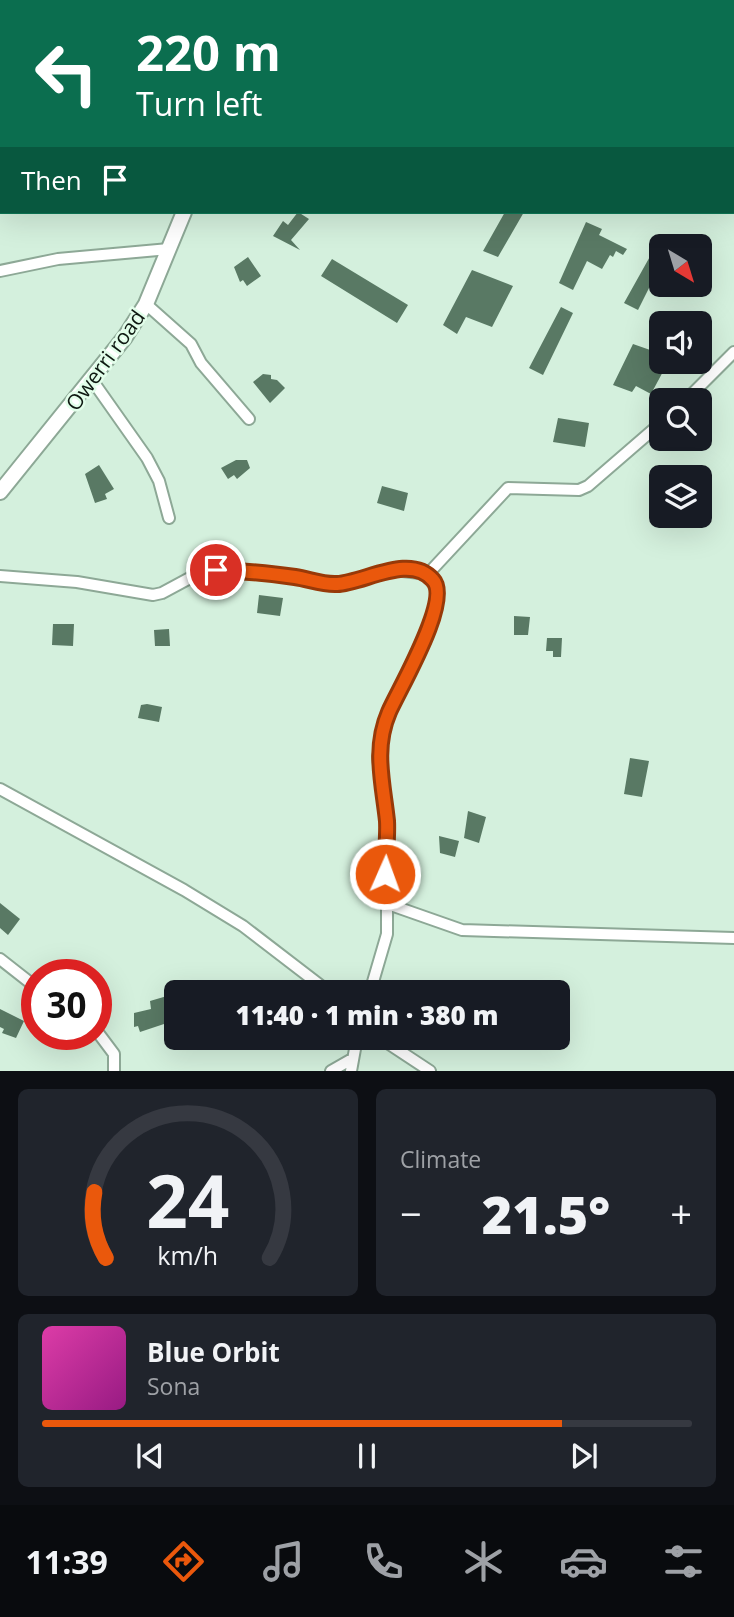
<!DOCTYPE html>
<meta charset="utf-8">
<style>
body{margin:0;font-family:"Open Sans",sans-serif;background:#20242c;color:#f1f3f6;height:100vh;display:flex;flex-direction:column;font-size:26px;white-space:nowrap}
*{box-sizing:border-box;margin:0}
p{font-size:23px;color:#9ea1a6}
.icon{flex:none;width:38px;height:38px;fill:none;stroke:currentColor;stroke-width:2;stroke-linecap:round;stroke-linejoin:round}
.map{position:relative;height:1071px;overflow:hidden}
.side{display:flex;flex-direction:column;gap:18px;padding:18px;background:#0d0f14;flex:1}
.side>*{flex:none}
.banner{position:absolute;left:0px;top:0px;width:735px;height:214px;box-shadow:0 7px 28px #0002;background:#0b6e4f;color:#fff;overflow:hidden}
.needle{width:46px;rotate:142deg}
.fabs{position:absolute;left:649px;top:234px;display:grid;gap:14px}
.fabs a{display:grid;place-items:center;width:63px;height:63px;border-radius:10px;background:#171b24;box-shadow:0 7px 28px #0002;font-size:35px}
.speed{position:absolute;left:21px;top:959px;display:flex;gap:14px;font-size:35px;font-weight:700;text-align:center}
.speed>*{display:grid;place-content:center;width:91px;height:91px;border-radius:50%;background:#171b24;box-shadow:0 7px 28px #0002;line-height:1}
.speed .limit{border:10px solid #d22;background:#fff;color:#111}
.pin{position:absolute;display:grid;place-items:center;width:60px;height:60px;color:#fff;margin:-30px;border:4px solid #fff;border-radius:50%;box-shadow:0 2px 7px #0007}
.me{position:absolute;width:77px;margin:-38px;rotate:2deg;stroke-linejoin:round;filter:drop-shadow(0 0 5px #0008)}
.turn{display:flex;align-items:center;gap:24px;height:147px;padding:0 21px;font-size:32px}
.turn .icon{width:91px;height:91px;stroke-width:2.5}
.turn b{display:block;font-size:49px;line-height:60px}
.then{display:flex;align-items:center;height:66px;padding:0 21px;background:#0003;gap:14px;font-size:26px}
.big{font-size:52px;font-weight:800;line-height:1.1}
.side .card{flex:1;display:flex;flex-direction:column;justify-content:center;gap:10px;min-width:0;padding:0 24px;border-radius:10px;background:#20242c}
.side .dial{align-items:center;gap:0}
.dial svg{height:182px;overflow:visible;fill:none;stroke:#363941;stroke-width:7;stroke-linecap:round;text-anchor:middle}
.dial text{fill:#f1f3f6;stroke:none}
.song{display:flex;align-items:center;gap:21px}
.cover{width:84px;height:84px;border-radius:10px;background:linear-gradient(135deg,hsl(320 70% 55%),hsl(310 70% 35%))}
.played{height:7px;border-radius:4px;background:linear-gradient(90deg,#ea580c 80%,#363941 80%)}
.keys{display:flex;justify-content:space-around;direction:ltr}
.heat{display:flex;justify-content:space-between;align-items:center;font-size:38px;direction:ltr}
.side .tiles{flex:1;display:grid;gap:18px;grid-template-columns:1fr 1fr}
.card:last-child{grid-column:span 2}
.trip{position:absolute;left:164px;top:980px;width:406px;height:70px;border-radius:10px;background:#171b24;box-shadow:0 7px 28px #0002;font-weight:800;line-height:70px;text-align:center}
.tab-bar{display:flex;height:112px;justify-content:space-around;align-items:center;background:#090b0e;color:#9ea1a6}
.tab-bar .icon{width:49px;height:49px}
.tab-bar .active{color:#ea580c}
.tab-bar b{font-size:32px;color:#f1f3f6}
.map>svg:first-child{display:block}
.building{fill:#597964}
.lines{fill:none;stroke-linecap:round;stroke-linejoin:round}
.street-casing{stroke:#8da896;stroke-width:14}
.secondary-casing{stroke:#8da896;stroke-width:18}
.street{stroke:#fff;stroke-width:10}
.secondary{stroke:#fff;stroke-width:14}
.route-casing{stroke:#983908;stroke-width:18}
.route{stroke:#ea580c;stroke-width:12}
.labels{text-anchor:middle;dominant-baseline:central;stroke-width:5;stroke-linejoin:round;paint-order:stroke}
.street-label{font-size:21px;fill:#0e1811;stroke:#e2feea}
</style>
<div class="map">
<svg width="734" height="1071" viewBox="0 0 734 1071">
<rect width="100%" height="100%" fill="#d4f0dd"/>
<path class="building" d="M298,212l11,7 -18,21 9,10 -27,-14 10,-15 5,4z
M505,212h19l-26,45 -15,-6z
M586,222l16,7 -3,6 28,14 -4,6 -7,-4 -3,6 -3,-2 -8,14 -15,-8 -14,29 -14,-7z
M662,235v27l-24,48 -14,-7z
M248,257l13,19 -14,10 -4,-6 -3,2 -6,-15z
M332,259l76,46 -11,18 -76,-47z
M472,270l41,16 -21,41 -26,-10 -9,17 -14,-9z
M561,307l12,6 -30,62 -14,-7z
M633,344l20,7v9l13,6 -15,28 -15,-8 -4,6 -19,-7z
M263,374l8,1v4l6,1 8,8 -15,15 -17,-21z
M558,418l31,5 -4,24 -32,-5z
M236,460h11l3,8 -13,11 -3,-4 -6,4 -7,-11z
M99,465l15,24 -9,5 2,5 -12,4 -10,-29z
M382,486l26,7 -4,18 -27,-8z
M259,595l24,3 -3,18 -23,-3z
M514,616l16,1 -2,18h-14z
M53,624h21l-1,22 -21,-1z
M169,629l1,17h-15l-1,-16z
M547,638h15l-1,19h-8v-6h-7z
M147,704l15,3 -3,15 -21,-4 3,-13z
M630,758l19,3 -7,36 -18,-3z
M468,811l18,6 -7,26 -15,-5z
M439,836l20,5 -4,16 -15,-4z
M0,903l20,16 -12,16 -8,-7z
M167,996l6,25 -33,11 -2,-6 -4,1v-14l17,-4 -1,-8z
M0,1009l24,12 -8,17 -14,-5 2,-4 -4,-2z"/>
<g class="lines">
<g class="street-casing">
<path id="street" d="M465,0l1,2
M70,2l3,-2
M0,31l2,-1
M0,271l58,-12 111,-10
M146,304l45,40 10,19 48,56
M92,380l55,78 12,23 10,37
M685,401l49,-49
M427,575l81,-87 71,2 9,-4 74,-64
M0,576l77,6 76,13 9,-2 39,-21 15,-1 80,6 39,7 59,-14 26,3 13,6 4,6 1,12 -6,22 -44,96 -10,42 9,73v104l-17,58
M0,789l184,101 59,36 86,66
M385,903l77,27 272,8
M0,959l37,29
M96,1030l18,24v17
M380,1038l50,33
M331,1071l21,-12
M351,1071l6,-33"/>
</g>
<g class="secondary-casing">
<path id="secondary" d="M260,2v-2
M0,492l125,-155 21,-33 38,-92"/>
</g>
<use href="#street" class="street"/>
<use href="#secondary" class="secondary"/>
</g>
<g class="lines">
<g class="route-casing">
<path id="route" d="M216,570c26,1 53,3 79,7 14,2 28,8 42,7 27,-1 73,-31 96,-4 19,20 -34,109 -44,132 -16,37 -6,71 -2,109 1,18 -2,36 -2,53"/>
</g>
<use href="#route" class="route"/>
</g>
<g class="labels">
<g class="street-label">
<text transform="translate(105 360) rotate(-54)">Owerri road</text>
</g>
</g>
</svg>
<div class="fabs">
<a><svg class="needle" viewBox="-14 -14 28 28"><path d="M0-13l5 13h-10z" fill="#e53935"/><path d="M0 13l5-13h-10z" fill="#9ea1a6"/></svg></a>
<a><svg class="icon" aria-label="sound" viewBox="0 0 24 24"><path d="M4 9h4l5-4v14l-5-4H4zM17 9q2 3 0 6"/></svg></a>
<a><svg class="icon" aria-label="search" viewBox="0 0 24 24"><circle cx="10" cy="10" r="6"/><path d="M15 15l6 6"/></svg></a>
<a><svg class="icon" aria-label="layers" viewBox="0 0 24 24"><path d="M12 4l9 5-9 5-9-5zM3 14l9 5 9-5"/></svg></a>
</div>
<div class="speed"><div class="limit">30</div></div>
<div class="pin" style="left:216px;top:570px;background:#d93025"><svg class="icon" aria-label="arrive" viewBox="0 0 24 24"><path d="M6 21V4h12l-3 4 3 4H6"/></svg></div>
<svg class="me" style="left:385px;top:874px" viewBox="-20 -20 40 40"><circle r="17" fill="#ea580c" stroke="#fff" stroke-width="3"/><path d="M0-11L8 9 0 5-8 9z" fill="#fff"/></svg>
<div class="trip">11:40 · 1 min · 380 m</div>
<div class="banner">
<div class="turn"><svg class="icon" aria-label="left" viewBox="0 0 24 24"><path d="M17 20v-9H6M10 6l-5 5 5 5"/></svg><div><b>220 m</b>Turn left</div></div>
<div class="then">Then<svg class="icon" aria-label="arrive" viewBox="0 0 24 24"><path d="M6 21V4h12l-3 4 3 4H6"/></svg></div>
</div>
</div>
<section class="side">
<div class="tiles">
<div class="card dial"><svg viewBox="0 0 100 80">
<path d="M14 69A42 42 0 1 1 86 69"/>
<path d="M14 69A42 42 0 0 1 9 40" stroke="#ea580c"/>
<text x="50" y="56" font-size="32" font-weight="700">24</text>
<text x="50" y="72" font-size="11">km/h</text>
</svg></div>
<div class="card"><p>Climate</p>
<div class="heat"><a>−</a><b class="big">21.5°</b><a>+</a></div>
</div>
<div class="card">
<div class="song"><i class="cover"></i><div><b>Blue Orbit</b><p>Sona</p></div></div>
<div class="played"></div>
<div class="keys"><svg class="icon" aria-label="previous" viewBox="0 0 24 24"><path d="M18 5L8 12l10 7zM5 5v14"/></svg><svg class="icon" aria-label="pause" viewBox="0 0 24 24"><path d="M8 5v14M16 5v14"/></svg><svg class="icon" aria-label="next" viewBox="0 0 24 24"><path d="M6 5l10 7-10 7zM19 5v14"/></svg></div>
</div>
</div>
</section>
<nav class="tab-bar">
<b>11:39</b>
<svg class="icon active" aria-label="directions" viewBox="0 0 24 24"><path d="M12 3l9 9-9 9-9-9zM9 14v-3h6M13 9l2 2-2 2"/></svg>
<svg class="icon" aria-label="music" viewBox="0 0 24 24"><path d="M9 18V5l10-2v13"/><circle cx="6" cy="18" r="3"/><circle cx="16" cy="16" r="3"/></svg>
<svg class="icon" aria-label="phone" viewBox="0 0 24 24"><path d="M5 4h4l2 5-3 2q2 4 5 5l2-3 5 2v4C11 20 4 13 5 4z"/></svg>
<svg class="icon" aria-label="climate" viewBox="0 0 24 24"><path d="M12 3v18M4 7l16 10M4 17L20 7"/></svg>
<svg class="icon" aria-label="car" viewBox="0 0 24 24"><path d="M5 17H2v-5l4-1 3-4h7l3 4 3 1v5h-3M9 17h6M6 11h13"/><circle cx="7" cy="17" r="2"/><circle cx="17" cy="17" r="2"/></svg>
<svg class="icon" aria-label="filters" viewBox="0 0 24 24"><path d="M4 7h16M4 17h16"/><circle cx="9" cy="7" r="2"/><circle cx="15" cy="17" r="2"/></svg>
</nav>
